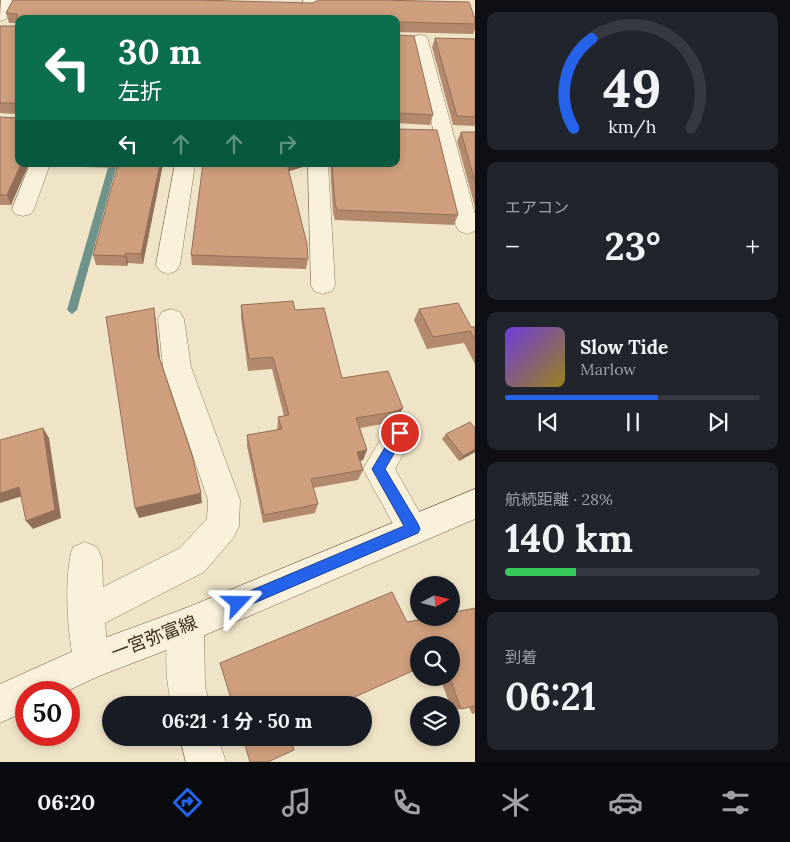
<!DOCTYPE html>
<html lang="ja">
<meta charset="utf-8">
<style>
body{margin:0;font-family:Lora,"Noto Sans JP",serif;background:#20242c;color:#f1f3f6;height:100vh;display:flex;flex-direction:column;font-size:19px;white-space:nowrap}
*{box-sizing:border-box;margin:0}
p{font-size:16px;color:#9ea1a6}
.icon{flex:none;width:28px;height:28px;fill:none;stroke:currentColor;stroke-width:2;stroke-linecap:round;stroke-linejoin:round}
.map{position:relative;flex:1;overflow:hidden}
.details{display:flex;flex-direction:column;gap:12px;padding:12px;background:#0d0f14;width:315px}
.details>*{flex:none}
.banner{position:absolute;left:15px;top:15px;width:385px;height:152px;border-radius:10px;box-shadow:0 2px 8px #0003;background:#0b6e4f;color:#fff;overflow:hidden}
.needle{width:32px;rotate:83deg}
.buttons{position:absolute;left:410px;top:576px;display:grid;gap:10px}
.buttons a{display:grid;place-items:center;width:50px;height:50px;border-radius:50%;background:#171b24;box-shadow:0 2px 8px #0003;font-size:25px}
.speed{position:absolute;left:15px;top:681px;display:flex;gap:10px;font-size:25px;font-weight:700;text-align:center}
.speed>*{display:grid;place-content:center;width:65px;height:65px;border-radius:50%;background:#171b24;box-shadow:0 2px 8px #0003;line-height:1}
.speed .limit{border:8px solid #d22;background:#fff;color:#111}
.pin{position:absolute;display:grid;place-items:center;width:42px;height:42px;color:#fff;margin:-21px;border:2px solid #fff;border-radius:50%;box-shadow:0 1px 5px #0007}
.me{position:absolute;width:55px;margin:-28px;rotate:67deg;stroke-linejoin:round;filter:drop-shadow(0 0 4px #0008)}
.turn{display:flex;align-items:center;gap:18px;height:105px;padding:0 20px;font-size:22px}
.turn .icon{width:65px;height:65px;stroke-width:2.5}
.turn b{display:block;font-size:35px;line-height:42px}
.lanes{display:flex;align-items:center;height:48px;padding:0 20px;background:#0003;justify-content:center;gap:25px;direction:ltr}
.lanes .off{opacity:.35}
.big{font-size:38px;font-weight:700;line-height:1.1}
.details .widget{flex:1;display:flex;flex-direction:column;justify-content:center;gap:8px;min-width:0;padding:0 18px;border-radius:10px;background:#20242c}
.details .dial{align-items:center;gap:0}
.dial svg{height:130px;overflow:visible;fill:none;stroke:#363941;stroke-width:7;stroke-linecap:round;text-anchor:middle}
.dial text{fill:#f1f3f6;stroke:none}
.song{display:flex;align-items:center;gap:15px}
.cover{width:60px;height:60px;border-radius:8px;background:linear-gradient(135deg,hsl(260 70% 55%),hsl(50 70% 35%))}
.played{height:5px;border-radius:2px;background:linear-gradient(90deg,#2563eb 60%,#363941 60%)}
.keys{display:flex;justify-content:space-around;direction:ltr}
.heat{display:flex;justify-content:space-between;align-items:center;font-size:28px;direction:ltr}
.charge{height:8px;border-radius:4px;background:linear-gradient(90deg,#34c759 28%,#363941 0)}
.trip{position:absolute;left:102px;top:696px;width:270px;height:50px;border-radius:25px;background:#171b24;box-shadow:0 2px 8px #0003;font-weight:700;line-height:50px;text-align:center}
.tab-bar{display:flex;height:80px;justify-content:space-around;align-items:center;background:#090b0e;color:#9ea1a6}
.tab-bar .icon{width:35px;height:35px}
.tab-bar .current{color:#2563eb}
.tab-bar b{font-size:22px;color:#f1f3f6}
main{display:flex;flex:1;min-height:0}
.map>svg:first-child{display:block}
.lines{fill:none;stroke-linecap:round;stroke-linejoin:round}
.stream{fill:#6f938a;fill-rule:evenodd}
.minor-casing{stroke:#8d765c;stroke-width:1}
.tertiary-casing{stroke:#8d765c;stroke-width:1}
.secondary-casing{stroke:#6f573f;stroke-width:1}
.minor{fill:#faf1dc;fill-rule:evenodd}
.tertiary{fill:#faf1dc;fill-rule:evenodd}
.secondary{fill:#faf1dc;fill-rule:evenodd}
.wall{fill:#b2896c}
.shaded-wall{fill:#916f58}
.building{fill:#cf9f7d;stroke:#916f58}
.route{fill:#2563eb;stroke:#184099}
.labels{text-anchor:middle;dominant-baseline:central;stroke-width:5;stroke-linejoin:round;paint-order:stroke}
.near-street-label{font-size:18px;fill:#3d2e20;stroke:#f7eed8}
</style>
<main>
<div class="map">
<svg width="475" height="762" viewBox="0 0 475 762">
<rect width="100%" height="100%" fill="#f0e4c8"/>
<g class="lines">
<path class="stream" d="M109,164h8l-40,146 -5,4 -5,-4z"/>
<g class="minor-casing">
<path id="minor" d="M1,0h16l-11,19 -6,2z
M303,0h16l1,19h-16z
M420,35l6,1 2,4 47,174v17l-8,3 -8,-3 -3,-5 -44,-186 2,-4z
M30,164h20l-16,45 -3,5 -8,2 -8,-2 -3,-5z
M175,164h20l-15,101 -4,6 -8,3 -8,-3 -4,-6z
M308,164h20l7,121 -3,6 -9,3 -9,-3 -3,-6z
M171,309l9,3 4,7 7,48 49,133 -1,26 -5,11 -30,35 -99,51 4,38 -5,13 -13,5 -13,-5c-11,-26 -15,-101 -5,-127l12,-5 12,5 5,12 1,28 77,-39 27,-29 1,-19 -45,-133 -5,-48 4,-7z
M400,420l10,4 5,9 -20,36 34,60 -5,11 -11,5 -11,-5 -39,-71 27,-45z"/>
</g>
<g class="tertiary-casing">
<path id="tertiary" d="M186,608l12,6 6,12 1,61 5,18h-38c-7,-25 -9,-67 2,-91z
M180,738h38l8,24h-40z"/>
</g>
<g class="secondary-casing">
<path id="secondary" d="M475,489v30l-277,119 -99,38 -34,16h-39v19l-26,12v-39l91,-41 95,-35z"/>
</g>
<use href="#minor" class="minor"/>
<use href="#tertiary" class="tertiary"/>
<use href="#secondary" class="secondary"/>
</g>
<path class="wall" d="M6,13l469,6v10l-2,5 -76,-2v3l36,80 -3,10 -33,-2v4l61,88 -4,10 -119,-5 -2,-7 -3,-49h66l-377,-145v145l-8,41h-11v-88l17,1v-4l-17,-1v-87h17v-3h-8z
M435,38l40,1v87l-22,-1 -21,-78z
M461,132h14v75l-18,-66z
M51,164h112l-20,100 -15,-1 -1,3 -31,-1 -3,-10 24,-87 -66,-2z
M203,164l103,2 -17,5 19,88 -2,10 -114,-4 -1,-10z
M241,305l54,5 47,68 46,-7 9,48 -9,4 -28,5 7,22 -4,10 -3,1 3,9 -5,10 -45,8 5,16 -3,9 -52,10 -16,-77v-11l30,-5 1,-13 6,-1 -12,-47 -24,2 -7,-53z
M419,309l52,18h4v37l-11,-21 -37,6 -13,-29z
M446,434l29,18 -16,9 -17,-22z
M475,608v105l-3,1 -3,-7 -18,4v-6h-1l-10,-27h11v-33l-44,-23z"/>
<path class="shaded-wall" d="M21,164h8l-18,41 -4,-10z
M160,164h3l-20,100 -2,-10z
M287,164h20l-1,2 -20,6z
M126,253l2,10 -1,3 -2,-10z
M154,308l2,14 5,46 -3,-14z
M403,408l-6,11 -9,4 5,-11z
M43,428l6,10 12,80 -28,11 -7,-8z
M475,449v3l-16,9 4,-5z
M367,450l-4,10 -11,2 5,-10z
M19,487l7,8 -26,8v-10z
M201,493l1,10 -63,15 -4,-10z"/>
<path class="building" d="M13,0h181l118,3 7,-3h60l90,2 6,17v5l-77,-2 -2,2 1,11 17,1 19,79 -34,-2 -2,2v12l2,2 38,1 21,85 -121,-5 -2,-7 -3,-39h64v-145h-377v145h2l-14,31h-7v-78l17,1v-15h-17v-77h17v-12l-11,-1z
M435,38l40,1v78l-18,-1z
M461,132h14v50z
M118,164h42l-19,90 -15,-1 -1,3 -32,-1z
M203,164h84l20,80 1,15 -117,-4z
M293,301l2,9 29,-2 18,70 46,-7 15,37 -10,4 -37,6 11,32 -10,2 6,18 -52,9 7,25 -54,11 -17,-80 35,-6 -4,-12 11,-2 -16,-58 -24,2 -8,-54z
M458,303l13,24h4v13l-5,-9 -37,6 -14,-28z
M154,308l4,46 34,101 9,38 -66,15 -29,-191z
M470,422l5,6v21l-12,7 -17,-22z
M43,428l12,82 -29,11 -7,-34 -19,6v-53z
M392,592l15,30 24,-4h20v-5l24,-5v98l-14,3 -11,-31h1v-33h-32v23l-82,37h-104l-13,-42z
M243,738h51l-3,1 3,11 -26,12h-18z"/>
<path class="route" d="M400,427l5,2 1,4 -21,36 33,55 2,5 -2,4 -180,77 -5,-2 -2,-5 2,-5 171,-72 -32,-57 24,-40z"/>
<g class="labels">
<g class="near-street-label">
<text transform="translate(154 637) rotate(-21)">一宮弥富線</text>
</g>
</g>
</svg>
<div class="buttons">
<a><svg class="needle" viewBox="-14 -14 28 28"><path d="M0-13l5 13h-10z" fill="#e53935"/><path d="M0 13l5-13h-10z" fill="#9ea1a6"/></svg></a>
<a><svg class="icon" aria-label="search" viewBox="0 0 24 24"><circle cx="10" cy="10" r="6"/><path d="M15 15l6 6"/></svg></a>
<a><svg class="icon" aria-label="layers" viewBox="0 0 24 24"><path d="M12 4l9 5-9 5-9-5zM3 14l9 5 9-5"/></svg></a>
</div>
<div class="speed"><div class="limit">50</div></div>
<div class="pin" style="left:400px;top:433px;background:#d93025"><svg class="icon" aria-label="arrive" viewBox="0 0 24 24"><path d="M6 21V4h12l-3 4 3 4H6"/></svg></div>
<svg class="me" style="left:238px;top:603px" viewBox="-20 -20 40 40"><path d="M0-17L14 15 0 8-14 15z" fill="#2563eb" stroke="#fff" stroke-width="4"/></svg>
<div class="trip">06:21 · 1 分 · 50 m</div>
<div class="banner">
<div class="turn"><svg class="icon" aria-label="left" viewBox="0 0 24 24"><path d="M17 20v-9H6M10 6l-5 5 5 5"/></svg><div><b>30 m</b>左折</div></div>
<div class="lanes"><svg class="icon" aria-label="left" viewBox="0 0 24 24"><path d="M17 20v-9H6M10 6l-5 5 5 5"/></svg><svg class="icon off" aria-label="ahead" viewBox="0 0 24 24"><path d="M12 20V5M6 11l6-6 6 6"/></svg><svg class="icon off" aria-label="ahead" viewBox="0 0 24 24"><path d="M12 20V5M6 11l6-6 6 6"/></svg><svg class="icon off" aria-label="right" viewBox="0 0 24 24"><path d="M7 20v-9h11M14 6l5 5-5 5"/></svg></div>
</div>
</div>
<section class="details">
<div class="widget dial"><svg viewBox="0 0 100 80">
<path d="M14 69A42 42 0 1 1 86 69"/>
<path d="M14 69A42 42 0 0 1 25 14" stroke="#2563eb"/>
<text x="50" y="56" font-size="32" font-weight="700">49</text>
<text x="50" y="72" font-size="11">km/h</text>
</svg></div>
<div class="widget"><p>エアコン</p>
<div class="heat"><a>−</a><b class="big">23°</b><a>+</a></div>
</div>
<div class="widget">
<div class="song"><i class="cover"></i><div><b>Slow Tide</b><p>Marlow</p></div></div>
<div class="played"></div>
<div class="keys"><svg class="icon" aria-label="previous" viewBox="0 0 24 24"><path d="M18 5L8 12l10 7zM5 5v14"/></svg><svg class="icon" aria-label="pause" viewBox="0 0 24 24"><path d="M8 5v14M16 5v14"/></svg><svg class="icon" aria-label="next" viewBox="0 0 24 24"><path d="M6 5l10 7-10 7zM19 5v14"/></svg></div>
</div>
<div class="widget"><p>航続距離 · 28%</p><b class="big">140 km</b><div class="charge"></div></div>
<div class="widget"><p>到着</p><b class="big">06:21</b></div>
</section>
</main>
<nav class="tab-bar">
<b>06:20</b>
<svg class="icon current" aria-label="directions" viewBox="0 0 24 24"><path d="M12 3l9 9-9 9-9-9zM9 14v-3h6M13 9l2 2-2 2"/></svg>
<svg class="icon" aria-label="music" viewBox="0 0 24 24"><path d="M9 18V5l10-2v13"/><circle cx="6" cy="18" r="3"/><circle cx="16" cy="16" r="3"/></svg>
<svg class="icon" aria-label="phone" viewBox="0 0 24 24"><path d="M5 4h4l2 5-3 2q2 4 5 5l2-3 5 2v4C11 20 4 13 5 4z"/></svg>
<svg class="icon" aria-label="climate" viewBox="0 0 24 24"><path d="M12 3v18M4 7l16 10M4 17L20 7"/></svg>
<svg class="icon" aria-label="car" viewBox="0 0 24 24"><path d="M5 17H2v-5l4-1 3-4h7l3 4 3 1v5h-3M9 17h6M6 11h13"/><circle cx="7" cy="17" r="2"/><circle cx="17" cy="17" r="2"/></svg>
<svg class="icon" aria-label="filters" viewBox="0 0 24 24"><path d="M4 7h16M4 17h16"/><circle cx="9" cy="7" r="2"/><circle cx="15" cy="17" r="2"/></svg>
</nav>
